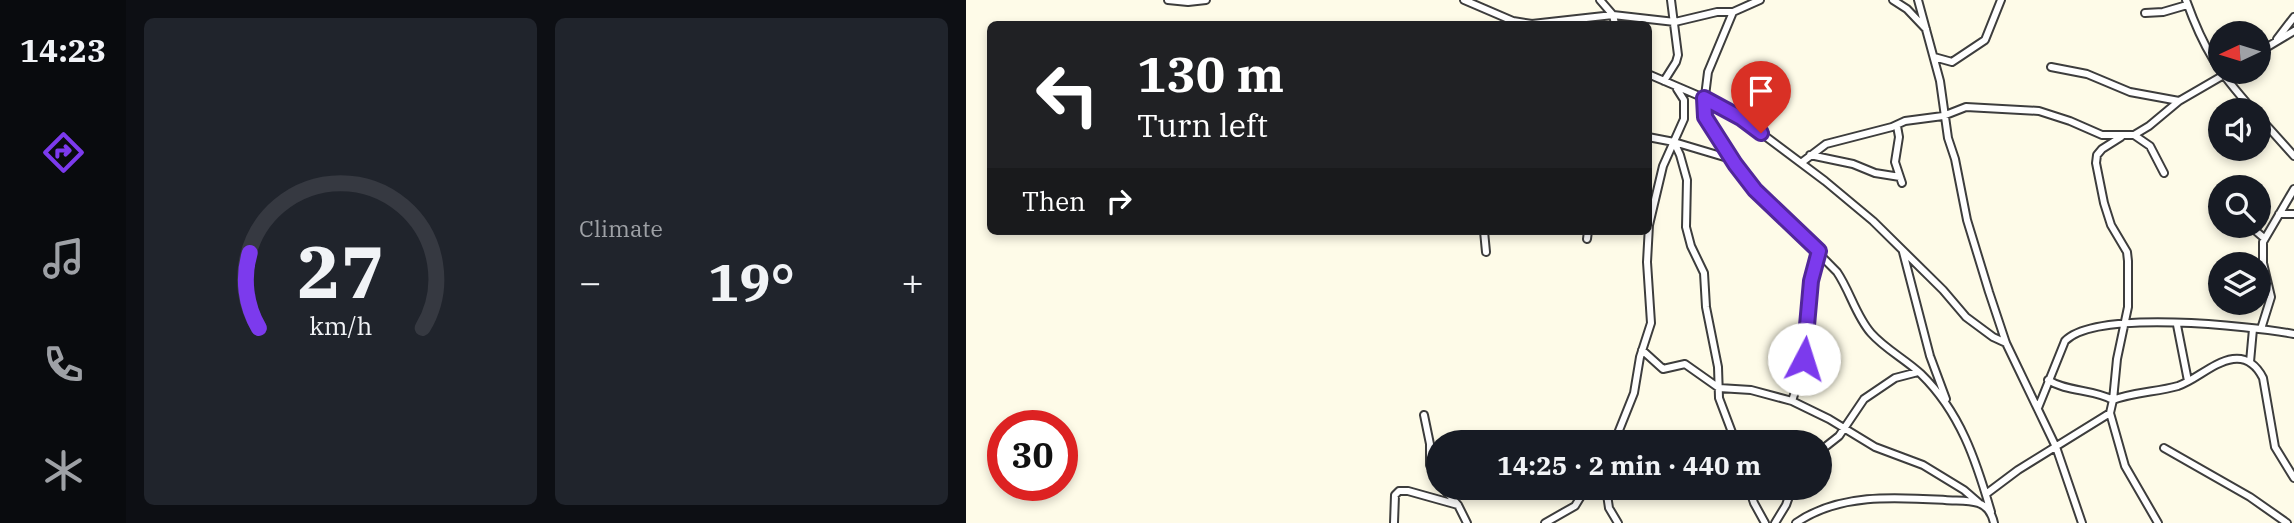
<!DOCTYPE html>
<meta charset="utf-8">
<style>
body{margin:0;font-family:"IBM Plex Serif",serif;background:#20242c;color:#f1f3f6;height:100vh;display:flex;flex-direction:column;font-size:26px;white-space:nowrap}
*{box-sizing:border-box;margin:0}
p{font-size:23px;color:#9ea1a6}
.icon{flex:none;width:38px;height:38px;fill:none;stroke:currentColor;stroke-width:2;stroke-linecap:round;stroke-linejoin:round}
.map{position:relative;flex:1;overflow:hidden}
.side{display:flex;flex-direction:column;gap:18px;padding:18px;background:#0d0f14;width:840px}
.side>*{flex:none}
.hud{position:absolute;left:21px;top:21px;width:665px;height:214px;border-radius:10px;box-shadow:0 4px 10px #0003;background:#202124;color:#fff;overflow:hidden}
.needle{width:46px;rotate:266deg}
.controls{position:absolute;left:1242px;top:21px;display:grid;gap:14px}
.controls a{display:grid;place-items:center;width:63px;height:63px;border-radius:50%;background:#171b24;box-shadow:0 4px 10px #0003;font-size:35px}
.speed{position:absolute;left:21px;top:410px;display:flex;gap:14px;font-size:35px;font-weight:700;text-align:center}
.speed>*{display:grid;place-content:center;width:91px;height:91px;border-radius:50%;background:#171b24;box-shadow:0 4px 10px #0003;line-height:1}
.speed .limit{border:10px solid #d22;background:#fff;color:#111}
.pin{position:absolute;display:grid;place-items:center;width:60px;height:60px;color:#fff;margin:-72px -30px;border-radius:50% 50% 50% 0;rotate:-45deg;box-shadow:0 0 7px #0007}
.pin .icon{rotate:45deg}
.me{position:absolute;width:77px;margin:-38px;rotate:5deg;stroke-linejoin:round;filter:drop-shadow(0 0 5px #0008)}
.turn{display:flex;align-items:center;gap:24px;height:147px;padding:0 35px;font-size:32px}
.turn .icon{width:91px;height:91px;stroke-width:2.5}
.turn b{display:block;font-size:49px;line-height:60px}
.then{display:flex;align-items:center;height:66px;padding:0 35px;background:#0003;gap:14px;font-size:26px}
.big{font-size:52px;font-weight:700;line-height:1.1}
.side .tile{flex:1;display:flex;flex-direction:column;justify-content:center;gap:10px;min-width:0;padding:0 24px;border-radius:10px;background:#20242c}
.side .dial{align-items:center;gap:0}
.dial svg{height:182px;overflow:visible;fill:none;stroke:#363941;stroke-width:7;stroke-linecap:round;text-anchor:middle}
.dial text{fill:#f1f3f6;stroke:none}
.heat{display:flex;justify-content:space-between;align-items:center;font-size:38px;direction:ltr}
.side .tiles{flex:1;display:grid;gap:18px;grid-template-columns:repeat(2,1fr)}
.trip{position:absolute;left:460px;top:430px;width:406px;height:70px;border-radius:35px;background:#171b24;box-shadow:0 4px 10px #0003;font-weight:700;line-height:70px;text-align:center}
main{display:flex;flex:1;min-height:0}
.dock{display:flex;flex-direction:column;width:126px;justify-content:space-around;align-items:center;background:#090b0e;color:#9ea1a6}
.dock .icon{width:49px;height:49px}
.dock .on{color:#7c3aed}
.dock b{font-size:32px;color:#f1f3f6}
.map>svg:first-child{display:block}
.lines{fill:none;stroke-linecap:round;stroke-linejoin:round}
.street-casing{stroke:#3d3d3d;stroke-width:10}
.street{stroke:#fff;stroke-width:6}
.route-casing{stroke:#51269a;stroke-width:18}
.route{stroke:#7c3aed;stroke-width:12}
</style>
<main>
<nav class="dock">
<b>14:23</b>
<svg class="icon on" aria-label="directions" viewBox="0 0 24 24"><path d="M12 3l9 9-9 9-9-9zM9 14v-3h6M13 9l2 2-2 2"/></svg>
<svg class="icon" aria-label="music" viewBox="0 0 24 24"><path d="M9 18V5l10-2v13"/><circle cx="6" cy="18" r="3"/><circle cx="16" cy="16" r="3"/></svg>
<svg class="icon" aria-label="phone" viewBox="0 0 24 24"><path d="M5 4h4l2 5-3 2q2 4 5 5l2-3 5 2v4C11 20 4 13 5 4z"/></svg>
<svg class="icon" aria-label="climate" viewBox="0 0 24 24"><path d="M12 3v18M4 7l16 10M4 17L20 7"/></svg>
</nav>
<section class="side">
<div class="tiles">
<div class="tile dial"><svg viewBox="0 0 100 80">
<path d="M14 69A42 42 0 1 1 86 69"/>
<path d="M14 69A42 42 0 0 1 10 36" stroke="#7c3aed"/>
<text x="50" y="56" font-size="32" font-weight="700">27</text>
<text x="50" y="72" font-size="11">km/h</text>
</svg></div>
<div class="tile"><p>Climate</p>
<div class="heat"><a>−</a><b class="big">19°</b><a>+</a></div>
</div>
</div>
</section>
<div class="map">
<svg width="1328" height="523" viewBox="0 0 1328 523">
<rect width="100%" height="100%" fill="#fefbe8"/>
<g class="lines">
<g class="street-casing">
<path id="street" d="M202,0l20,2 18,-2
M498,0l49,21 19,3 81,-9 62,7 42,-10h16l27,-12
M634,0l13,15 2,9
M927,0l14,9 19,20
M952,0l22,81 8,57 7,21 12,61 22,72 17,51 50,104 26,76
M1220,0c18,50 32,71 67,110
M767,12l-25,60 -5,40 2,5 44,66 88,89c13,19 19,44 34,61 14,16 34,26 50,41 39,38 55,86 70,138
M1179,13l18,-1 24,-7
M1311,39l17,-22
M1293,52l35,-21
M968,57l18,5 33,-22 16,-40
M1085,67l36,7 43,18 49,9
M682,74l56,24 37,20 84,63 48,40 70,69 23,27 27,20 13,6
M698,81l12,-19 2,-7 -7,-55
M1293,117l35,39
M931,126l2,11 -4,25 7,21
M1168,135l16,11 14,27
M682,137l26,5 57,17
M708,142l6,13 7,25 -1,47 5,19 13,27 2,34 12,60 1,31 17,45
M844,155l43,9 22,9 25,4
M835,163l25,-19 66,-17 13,-6 38,-5 23,-9 73,4 31,10 32,14h32l15,-9 30,-25 50,-29
M1313,214h15
M1284,226l14,12
M518,231l2,21
M621,239l1,-8
M937,252l27,104 16,43
M1211,325l11,56
M1295,329l10,-32 -8,-34v-21l31,-53
M676,350l21,19 22,-5 34,24 32,2 41,11 37,18 46,28 48,18 41,25 15,13
M1284,362l3,-33
M1082,380c19,12 45,9 65,20l4,-41 11,-52v-46l-1,-9 -16,-27 -7,-22 -8,-40 1,-8 5,-6 19,-12
M826,401l11,-35 8,-85 8,-30
M1072,408l27,-67c31,-32 185,-15 229,-7
M1144,413l15,53 33,57
M458,415l6,29v21l8,18
M648,443l20,-50 6,-36 11,-34 -4,-61 2,-37 14,-59 21,-47v-19l-7,-11
M1198,448l86,49 37,26
M854,451l19,-15 25,-37 31,-21 23,-6
M477,488l15,17 9,18
M640,488l3,20 9,15
M783,488l5,15 11,20
M1020,494l32,-24 92,-57 3,-13c21,-8 44,-8 65,-14 18,-6 35,-24 55,-27 14,-2 24,7 30,19l12,69 19,31
M428,523l1,-28 4,-4h9l50,14
M579,523l30,-17 11,-18
M809,523l11,-18 6,-17
M830,523c43,-30 100,-26 149,-23 10,1 24,0 33,3 10,3 14,11 16,20"/>
</g>
<use href="#street" class="street"/>
</g>
<g class="lines">
<g class="route-casing">
<path id="route" d="M795,133l-20,-15 -37,-20 1,19 30,47 20,26 64,61 -8,30 -7,78"/>
</g>
<use href="#route" class="route"/>
</g>
</svg>
<div class="controls">
<a><svg class="needle" viewBox="-14 -14 28 28"><path d="M0-13l5 13h-10z" fill="#e53935"/><path d="M0 13l5-13h-10z" fill="#9ea1a6"/></svg></a>
<a><svg class="icon" aria-label="sound" viewBox="0 0 24 24"><path d="M4 9h4l5-4v14l-5-4H4zM17 9q2 3 0 6"/></svg></a>
<a><svg class="icon" aria-label="search" viewBox="0 0 24 24"><circle cx="10" cy="10" r="6"/><path d="M15 15l6 6"/></svg></a>
<a><svg class="icon" aria-label="layers" viewBox="0 0 24 24"><path d="M12 4l9 5-9 5-9-5zM3 14l9 5 9-5"/></svg></a>
</div>
<div class="speed"><div class="limit">30</div></div>
<div class="pin" style="left:795px;top:133px;background:#d93025"><svg class="icon" aria-label="arrive" viewBox="0 0 24 24"><path d="M6 21V4h12l-3 4 3 4H6"/></svg></div>
<svg class="me" style="left:838px;top:359px" viewBox="-20 -20 40 40"><circle r="19" fill="#fff"/><path d="M0-13L10 11 0 6-10 11z" fill="#7c3aed"/></svg>
<div class="trip">14:25 · 2 min · 440 m</div>
<div class="hud">
<div class="turn"><svg class="icon" aria-label="left" viewBox="0 0 24 24"><path d="M17 20v-9H6M10 6l-5 5 5 5"/></svg><div><b>130 m</b>Turn left</div></div>
<div class="then">Then<svg class="icon" aria-label="right" viewBox="0 0 24 24"><path d="M7 20v-9h11M14 6l5 5-5 5"/></svg></div>
</div>
</div>
</main>
